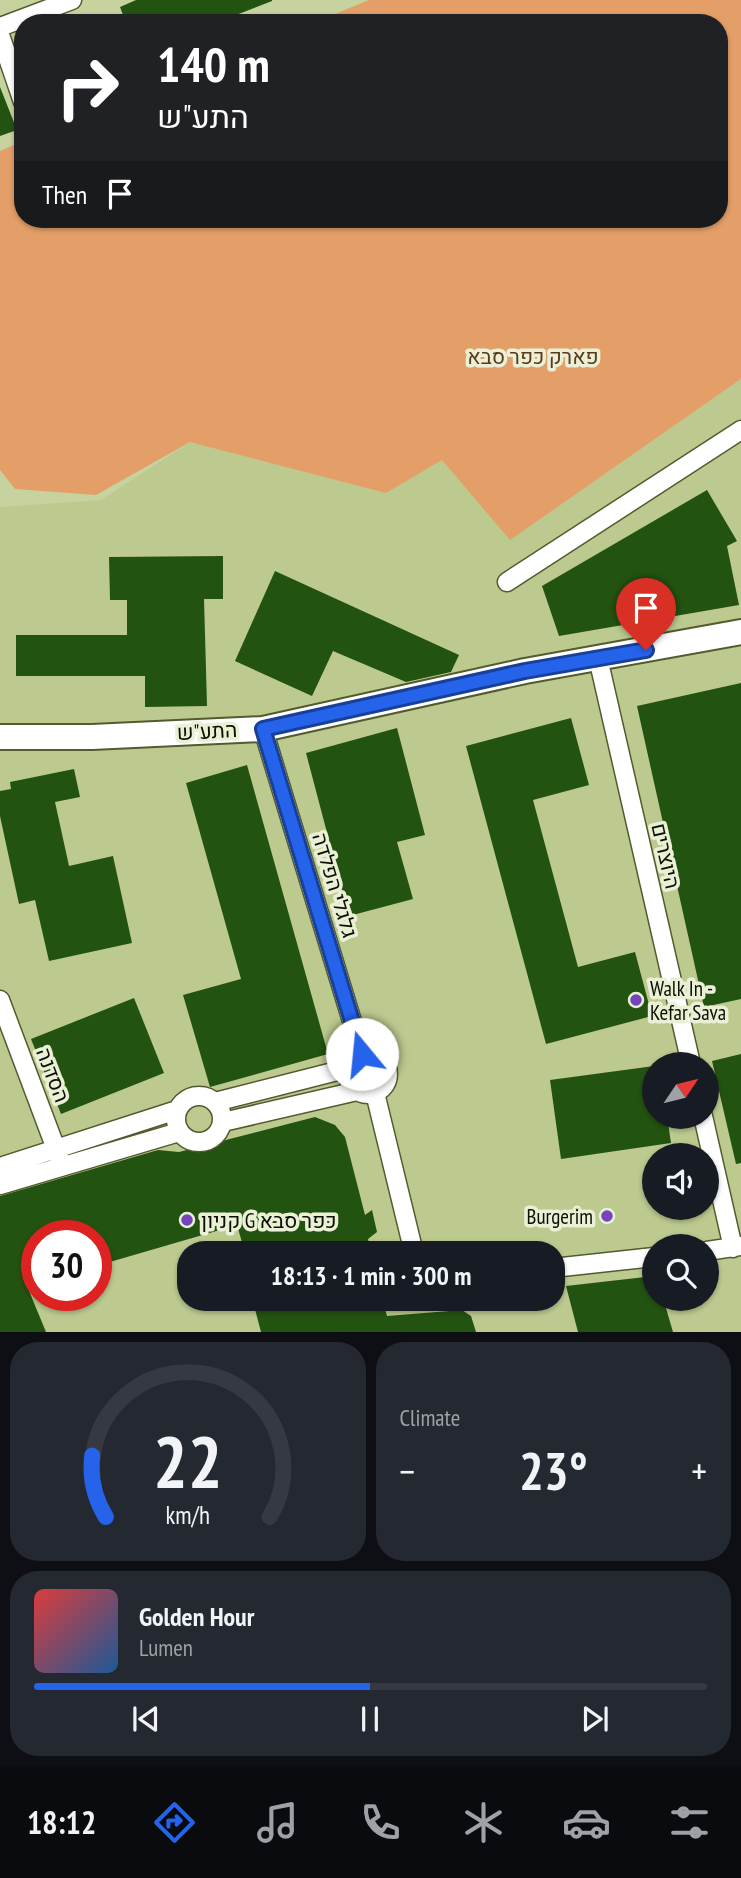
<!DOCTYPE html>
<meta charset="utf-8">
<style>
body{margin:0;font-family:"PT Sans Narrow",Heebo,sans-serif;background:#242831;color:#f1f3f6;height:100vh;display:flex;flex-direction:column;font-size:26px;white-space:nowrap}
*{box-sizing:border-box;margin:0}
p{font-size:23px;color:#9ea1a6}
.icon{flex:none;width:38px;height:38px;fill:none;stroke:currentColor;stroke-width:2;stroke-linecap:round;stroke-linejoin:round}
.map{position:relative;height:1332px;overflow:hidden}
.drawer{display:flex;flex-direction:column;gap:10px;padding:10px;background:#0d0f14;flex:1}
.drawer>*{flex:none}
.hud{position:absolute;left:14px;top:14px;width:714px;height:214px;border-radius:28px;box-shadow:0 2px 5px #0004;background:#202124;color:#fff;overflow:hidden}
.needle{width:46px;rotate:55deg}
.buttons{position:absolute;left:642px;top:1052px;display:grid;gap:14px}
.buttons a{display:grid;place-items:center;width:77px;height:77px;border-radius:50%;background:#171b24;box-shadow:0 2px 5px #0004;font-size:35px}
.speed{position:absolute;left:21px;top:1220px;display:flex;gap:14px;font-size:35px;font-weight:700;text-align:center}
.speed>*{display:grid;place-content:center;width:91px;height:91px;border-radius:50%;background:#171b24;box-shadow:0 2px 5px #0004;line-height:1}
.speed .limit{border:10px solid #d22;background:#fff;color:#111}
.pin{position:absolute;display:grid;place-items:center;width:60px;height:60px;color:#fff;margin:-72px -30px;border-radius:50% 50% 50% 0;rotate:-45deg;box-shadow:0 0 7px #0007}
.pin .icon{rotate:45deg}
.me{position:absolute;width:77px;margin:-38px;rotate:343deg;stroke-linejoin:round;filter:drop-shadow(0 0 5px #0008)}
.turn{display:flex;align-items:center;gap:24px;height:147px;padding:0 28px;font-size:32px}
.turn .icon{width:91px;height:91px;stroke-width:2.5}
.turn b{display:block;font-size:49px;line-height:60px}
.then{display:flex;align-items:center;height:66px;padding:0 28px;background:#0003;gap:14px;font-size:26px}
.big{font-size:52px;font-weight:700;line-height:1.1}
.drawer .card{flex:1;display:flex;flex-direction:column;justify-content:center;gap:10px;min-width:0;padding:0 24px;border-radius:28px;background:#242831}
.drawer .dial{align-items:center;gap:0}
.dial svg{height:182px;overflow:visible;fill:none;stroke:#363941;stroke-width:7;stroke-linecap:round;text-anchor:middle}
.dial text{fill:#f1f3f6;stroke:none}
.song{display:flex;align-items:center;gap:21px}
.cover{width:84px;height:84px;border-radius:10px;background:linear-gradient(135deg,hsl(0 70% 55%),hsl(210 70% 35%))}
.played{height:7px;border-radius:4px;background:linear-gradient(90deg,#2563eb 50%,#363941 50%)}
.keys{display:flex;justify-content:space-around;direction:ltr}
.heat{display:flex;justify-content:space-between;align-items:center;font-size:38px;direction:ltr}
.drawer .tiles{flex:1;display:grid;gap:10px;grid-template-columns:1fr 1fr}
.card:last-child{grid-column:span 2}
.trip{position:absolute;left:177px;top:1241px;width:388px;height:70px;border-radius:28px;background:#171b24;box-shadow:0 2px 5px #0004;font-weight:700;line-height:70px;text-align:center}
.dock{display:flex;height:112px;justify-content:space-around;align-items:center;background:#090b0e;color:#9ea1a6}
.dock .icon{width:49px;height:49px}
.dock .selected{color:#2563eb}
.dock b{font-size:32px;color:#f1f3f6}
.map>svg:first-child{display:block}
.built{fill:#bcc98f;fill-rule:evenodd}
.green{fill:#e49f68}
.building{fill:#235311}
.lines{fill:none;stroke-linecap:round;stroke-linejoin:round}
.street-casing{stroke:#525b2d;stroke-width:21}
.secondary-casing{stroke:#525b2d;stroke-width:28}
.street{stroke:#fff;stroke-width:18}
.secondary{stroke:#fff;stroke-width:24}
.route-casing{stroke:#184099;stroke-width:18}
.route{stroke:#2563eb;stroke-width:12}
.poi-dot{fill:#7544bb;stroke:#e9f0d6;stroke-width:2.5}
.labels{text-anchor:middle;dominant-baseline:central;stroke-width:7;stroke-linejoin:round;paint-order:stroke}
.park-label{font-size:21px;fill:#5c391b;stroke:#e9f0d6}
.street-label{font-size:21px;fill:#0c1001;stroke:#e9f0d6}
.poi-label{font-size:21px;fill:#0c1001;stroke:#e9f0d6;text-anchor:start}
</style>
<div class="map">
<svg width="741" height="1332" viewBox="0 0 741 1332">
<rect width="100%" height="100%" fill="#c6d39f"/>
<path class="built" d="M741,379v953h-741v-825l101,-7 89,-58 195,50 57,-32 69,79zM654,1064h53v52h-53zM654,1155h53v53h-53zM37,1236h59v59h-59zM654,1246h53v52h-53zM189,1253h364v45h-364z"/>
<path class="green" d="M369,0h372v379l-231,161 -68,-80 -56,33 -196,-51 -94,53 -81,-6 -15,-19v-319l23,-10v78h696v-196h-406z"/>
<path class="building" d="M136,0h136v1l-41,16 1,3 -8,3h-98l-6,-16z
M0,87l17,43 -17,6z
M707,490l30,51 -10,5 12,59 -180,31 -17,-50z
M223,556v43h-19l3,107 -62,1v-31h-129v-41h111v-35h-17l-1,-43z
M275,571l184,84 -8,17 -45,10 -73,-31 -21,45 -77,-35z
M741,683v316l-37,8 -67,-301z
M571,718l18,67 -56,15 45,167 57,-15 17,64 -106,28 -80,-298z
M397,728l28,107 -28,7 16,57 -64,17 -43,-163z
M247,765l81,289 -118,33 -27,-92 58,-16 -55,-196z
M74,769l6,28 -25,5 14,64 44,-10 19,87 -83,18 -14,-61 -16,4 -19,-88v-25l11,-2 -1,-7z
M134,998l30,75 -103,41 -30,-75z
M741,1054v109l-5,1 -24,-103z
M654,1066v50h13l4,27 -110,16 -11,-79z
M315,1117l20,8 10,12 20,78 7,-5 5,22 -9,7 3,14h-126l-8,-28 -141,41v-30h-59v47l-10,3 19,46h-46v-136l158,-46 21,2z
M654,1276v22h9l10,34h-95l-12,-46z
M252,1298h130l5,18 75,-6 9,6 5,16h-215z"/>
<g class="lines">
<g class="street-casing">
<path id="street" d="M0,27l72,-27
M0,35l23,67
M507,582l234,-152
M598,658l93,406
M263,729l99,325
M0,1000l59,157
M348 1074a20 20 0 1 1 40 0a20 20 0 1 1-40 0Z
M375,1093l39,160
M176 1119a23 23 0 1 1 46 0a23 23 0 1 1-46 0Z
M215,1102l134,-34
M703,1116l30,132
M223,1122l134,-31
M0,1167l177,-57
M0,1185l179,-53
M707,1251l34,-5
M553,1268l101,-11"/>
</g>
<g class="secondary-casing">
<path id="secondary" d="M0,737h92l171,-8 262,-58 216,-39"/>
</g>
<use href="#street" class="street"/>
<use href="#secondary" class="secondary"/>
</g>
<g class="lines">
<g class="route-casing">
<path id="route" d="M362,1054l-99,-325 262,-58 121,-21"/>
</g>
<use href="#route" class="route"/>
</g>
<g class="poi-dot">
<circle cx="636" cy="1000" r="7"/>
<circle cx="607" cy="1216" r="7"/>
<circle cx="187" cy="1220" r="7"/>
</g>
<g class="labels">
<g class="park-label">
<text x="533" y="356">פארק כפר סבא</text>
</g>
<g class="street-label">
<text transform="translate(207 731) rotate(-3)">התע"ש</text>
<text transform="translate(666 856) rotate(77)">היוצרים</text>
<text transform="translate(335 885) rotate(73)">גלגלי הפלדה</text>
<text transform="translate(53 1075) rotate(69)">הסדנה</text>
</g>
<g class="poi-label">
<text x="650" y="988">Walk In -<tspan x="650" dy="24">Kefar Sava</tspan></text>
<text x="593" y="1216" text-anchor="end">Burgerim</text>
<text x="201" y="1220">קניון G כפר סבא</text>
</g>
</g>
</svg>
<div class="buttons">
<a><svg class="needle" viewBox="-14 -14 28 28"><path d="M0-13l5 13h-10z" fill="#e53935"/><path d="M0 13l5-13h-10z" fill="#9ea1a6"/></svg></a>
<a><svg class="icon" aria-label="sound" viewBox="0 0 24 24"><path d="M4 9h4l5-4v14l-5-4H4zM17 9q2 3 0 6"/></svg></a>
<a><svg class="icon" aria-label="search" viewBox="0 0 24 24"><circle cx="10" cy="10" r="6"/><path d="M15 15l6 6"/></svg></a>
</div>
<div class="speed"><div class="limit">30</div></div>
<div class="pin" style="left:646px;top:650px;background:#d93025"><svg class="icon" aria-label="arrive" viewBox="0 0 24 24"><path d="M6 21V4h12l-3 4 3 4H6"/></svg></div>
<svg class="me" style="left:362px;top:1054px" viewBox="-20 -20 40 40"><circle r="19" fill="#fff"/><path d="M0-13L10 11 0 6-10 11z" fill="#2563eb"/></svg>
<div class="trip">18:13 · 1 min · 300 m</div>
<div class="hud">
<div class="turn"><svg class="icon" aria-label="right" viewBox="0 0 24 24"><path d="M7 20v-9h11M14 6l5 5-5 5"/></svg><div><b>140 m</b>התע&quot;ש</div></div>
<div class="then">Then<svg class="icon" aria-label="arrive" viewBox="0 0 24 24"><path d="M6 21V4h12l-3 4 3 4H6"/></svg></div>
</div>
</div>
<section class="drawer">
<div class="tiles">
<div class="card dial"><svg viewBox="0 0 100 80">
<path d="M14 69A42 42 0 1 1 86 69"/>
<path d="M14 69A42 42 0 0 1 8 42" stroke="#2563eb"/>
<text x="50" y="56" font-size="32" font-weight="700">22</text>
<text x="50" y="72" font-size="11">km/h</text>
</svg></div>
<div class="card"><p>Climate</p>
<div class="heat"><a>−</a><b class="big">23°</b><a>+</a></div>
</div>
<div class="card">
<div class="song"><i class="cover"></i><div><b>Golden Hour</b><p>Lumen</p></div></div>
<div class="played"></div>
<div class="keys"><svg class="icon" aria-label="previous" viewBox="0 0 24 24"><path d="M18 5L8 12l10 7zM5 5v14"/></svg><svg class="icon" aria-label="pause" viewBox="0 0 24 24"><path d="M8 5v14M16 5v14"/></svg><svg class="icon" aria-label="next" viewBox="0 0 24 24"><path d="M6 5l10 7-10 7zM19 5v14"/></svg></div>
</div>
</div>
</section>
<nav class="dock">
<b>18:12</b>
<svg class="icon selected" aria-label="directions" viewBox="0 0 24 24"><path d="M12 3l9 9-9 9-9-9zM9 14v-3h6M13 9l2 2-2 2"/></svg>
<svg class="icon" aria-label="music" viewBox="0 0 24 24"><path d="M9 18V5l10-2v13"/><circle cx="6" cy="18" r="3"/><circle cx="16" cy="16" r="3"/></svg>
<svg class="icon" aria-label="phone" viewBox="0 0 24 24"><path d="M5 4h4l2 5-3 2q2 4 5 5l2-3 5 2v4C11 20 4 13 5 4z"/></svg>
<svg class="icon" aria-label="climate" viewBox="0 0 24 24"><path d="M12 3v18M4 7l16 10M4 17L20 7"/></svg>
<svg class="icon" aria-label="car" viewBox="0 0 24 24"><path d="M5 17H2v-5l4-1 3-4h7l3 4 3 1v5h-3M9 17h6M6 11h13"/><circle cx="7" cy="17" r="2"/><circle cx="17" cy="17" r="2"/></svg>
<svg class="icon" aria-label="filters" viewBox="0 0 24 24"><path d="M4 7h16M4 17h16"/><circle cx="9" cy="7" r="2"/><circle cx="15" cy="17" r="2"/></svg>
</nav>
